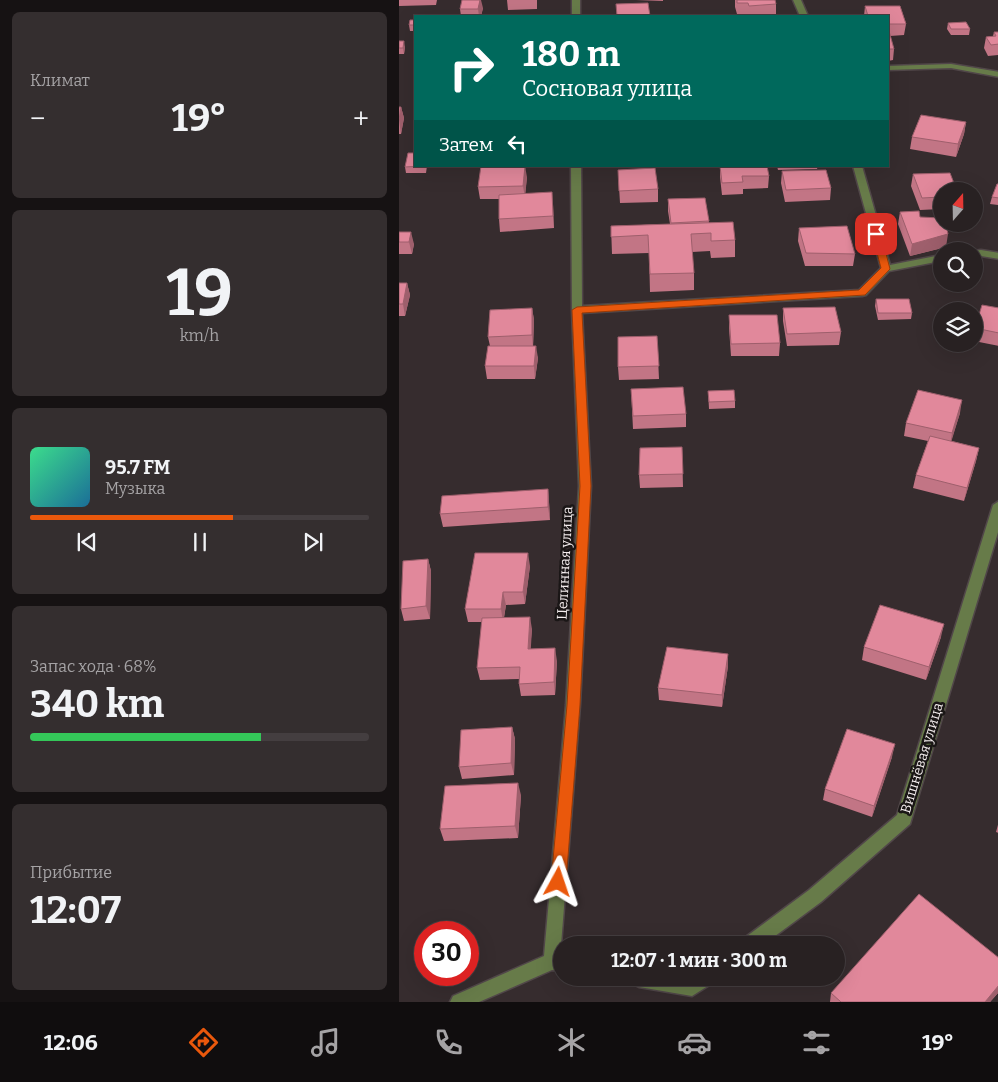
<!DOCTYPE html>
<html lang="ru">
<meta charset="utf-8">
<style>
body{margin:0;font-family:Bitter,serif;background:#342e2f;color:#f1f3f6;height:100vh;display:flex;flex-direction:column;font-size:19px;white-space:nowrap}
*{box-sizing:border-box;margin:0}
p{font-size:16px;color:#a5a3a5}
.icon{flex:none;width:28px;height:28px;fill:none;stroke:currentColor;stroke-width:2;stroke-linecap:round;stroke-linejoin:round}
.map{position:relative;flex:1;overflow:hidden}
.details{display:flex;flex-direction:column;gap:12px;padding:12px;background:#161213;width:399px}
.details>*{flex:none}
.banner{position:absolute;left:15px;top:15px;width:475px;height:152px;border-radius:0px;box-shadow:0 5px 20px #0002,0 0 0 1px #443e40;background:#00695c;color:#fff;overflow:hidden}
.needle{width:32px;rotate:20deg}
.tools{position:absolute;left:534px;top:182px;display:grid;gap:10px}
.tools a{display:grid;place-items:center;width:50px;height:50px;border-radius:50%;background:#282122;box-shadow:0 5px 20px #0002,0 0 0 1px #443e40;font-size:25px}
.speed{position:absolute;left:15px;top:921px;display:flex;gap:10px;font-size:25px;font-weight:700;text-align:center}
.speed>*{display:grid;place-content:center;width:65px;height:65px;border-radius:50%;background:#282122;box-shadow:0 5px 20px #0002,0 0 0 1px #443e40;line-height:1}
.speed .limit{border:8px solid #d22;background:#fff;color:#111}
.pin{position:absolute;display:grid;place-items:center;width:42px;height:42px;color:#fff;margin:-21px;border-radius:10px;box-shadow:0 2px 8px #0006}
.me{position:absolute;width:55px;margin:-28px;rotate:5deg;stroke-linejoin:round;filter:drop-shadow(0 0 4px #0008)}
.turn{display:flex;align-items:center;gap:18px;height:105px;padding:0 25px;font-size:22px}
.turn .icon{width:65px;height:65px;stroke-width:2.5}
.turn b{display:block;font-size:35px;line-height:42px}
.then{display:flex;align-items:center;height:48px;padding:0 25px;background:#0003;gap:10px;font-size:19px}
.big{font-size:38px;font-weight:700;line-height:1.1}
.details .card{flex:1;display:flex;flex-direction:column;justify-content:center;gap:8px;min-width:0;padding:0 18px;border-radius:8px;background:#342e2f}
.details .dial{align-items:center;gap:0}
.dial b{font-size:65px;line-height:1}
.song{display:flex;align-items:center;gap:15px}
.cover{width:60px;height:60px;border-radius:8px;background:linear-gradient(135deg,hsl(150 70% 55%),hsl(200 70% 35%))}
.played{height:5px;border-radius:2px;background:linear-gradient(90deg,#ea580c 60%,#443e40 60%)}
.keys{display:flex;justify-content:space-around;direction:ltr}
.heat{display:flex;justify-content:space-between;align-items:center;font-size:28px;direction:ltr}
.charge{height:8px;border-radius:4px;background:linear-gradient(90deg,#34c759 68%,#443e40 0)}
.trip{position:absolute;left:154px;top:936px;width:292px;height:50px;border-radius:25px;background:#282122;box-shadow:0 5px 20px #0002,0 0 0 1px #443e40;font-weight:700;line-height:50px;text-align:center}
.menu{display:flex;height:80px;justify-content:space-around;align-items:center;background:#100d0e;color:#a5a3a5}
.menu .icon{width:35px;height:35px}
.menu .current{color:#ea580c}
.menu b{font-size:22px;color:#f1f3f6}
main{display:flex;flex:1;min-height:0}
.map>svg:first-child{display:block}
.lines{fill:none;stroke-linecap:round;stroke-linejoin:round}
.minor-casing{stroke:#514749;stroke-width:3}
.minor{fill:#677b49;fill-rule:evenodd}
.wall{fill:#c27585}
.shaded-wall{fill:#9e5f6c}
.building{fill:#e1889b;stroke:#9e5f6c}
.route{fill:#ea580c;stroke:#983908}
.labels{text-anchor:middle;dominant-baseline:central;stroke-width:5;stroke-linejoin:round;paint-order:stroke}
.street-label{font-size:14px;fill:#f4edee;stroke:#1a1616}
</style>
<main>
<section class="details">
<div class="card"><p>Климат</p>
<div class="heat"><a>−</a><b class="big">19°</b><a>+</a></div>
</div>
<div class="card dial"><b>19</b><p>km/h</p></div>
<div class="card">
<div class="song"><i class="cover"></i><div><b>95.7 FM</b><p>Музыка</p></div></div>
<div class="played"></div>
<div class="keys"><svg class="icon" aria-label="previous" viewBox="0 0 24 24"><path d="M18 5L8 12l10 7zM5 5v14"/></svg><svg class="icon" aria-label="pause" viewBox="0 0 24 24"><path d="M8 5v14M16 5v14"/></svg><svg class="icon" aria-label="next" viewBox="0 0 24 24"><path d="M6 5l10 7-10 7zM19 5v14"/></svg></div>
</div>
<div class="card"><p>Запас хода · 68%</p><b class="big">340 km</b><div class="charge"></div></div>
<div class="card"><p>Прибытие</p><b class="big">12:07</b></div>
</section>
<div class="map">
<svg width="600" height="1002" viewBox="0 0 600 1002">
<rect width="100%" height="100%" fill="#362c2e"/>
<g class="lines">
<g class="minor-casing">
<path id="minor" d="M173,0h8v16h-8z
M394,0h8l7,16h-8z
M552,64l48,8v5l-48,-9 -63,2v-4z
M172,166h10l1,140 277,-16 22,-22 -28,-102h9l28,99 51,-10v6l-52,10 -23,24 -4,1 -280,17 9,173 -11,219 -19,240v26l-9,-1 -73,32h-29l3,-6 91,-40 22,-251 13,-219 -7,-176z
M582,250l18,3v6l-18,-3 -7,1 -1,-6z
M600,501v28l-89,295 -89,78 -58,43h-22l2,-6 66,-49 88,-75 96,-310z
M231,978h84l-3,6 -19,12 -53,-9 -6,-3z"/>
</g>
<use href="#minor" class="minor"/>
</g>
<path class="wall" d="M0,0h38l-1,5 -37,1z
M108,0h30v9l-29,1z
M237,0h27v1z
M336,0h40l1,4v11l-27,1 -1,-2h-11l-2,-7z
M466,6h35l6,18 -2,11 -14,1 4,13 -1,11 -5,1v-45h-24z
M84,8l-2,8h-20l-1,-7z
M16,20v11h-5l-1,-6z
M549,23l22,6 -1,6h-18l-4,-6z
M595,32h5v23l-11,1 -4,-8 2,-11 7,-1z
M0,41l6,6 -1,7h-5z
M0,107h2l3,11 -3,16h-2z
M567,122l-2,12 -8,23 -46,-8 2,-12z
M16,166h12l-1,7h-20l-1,-6z
M321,166l49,10 -1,12 -25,1v5l-21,1 -2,-18z
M378,166h41l-1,3 -39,1z
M219,170l40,19v13l-38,1z
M383,171l49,17 -1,12 -45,2 -4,-19z
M514,174l28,17v18l-21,1 -9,-24z
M128,177l-2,17 28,10 1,24 -54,4 -1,-13v-20h-19l-2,-12z
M600,184v21l-9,-1 2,-7z
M306,198l4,25 26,17v17l-24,1 -1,-7 -18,1 2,21v17l-44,2 -1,-39 -37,1 -1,-28 59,-2 -2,-13v-12z
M501,212l20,5 26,30 -36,9 -12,-32z
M400,228l56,26 -2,12h-48l-7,-25z
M0,232l15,12 -2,10h-13z
M0,283h8l3,12 -5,21h-6z
M477,299l36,14 -1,6 -33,1 -3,-14z
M133,308l2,12 -1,26 5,12 -3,21h-48l-2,-13 5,-20 -2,-9z
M384,308l58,24 -2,13 -52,1 -4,-25z
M600,308v38l-25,-5 1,-13z
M330,315l51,28 -1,13h-48l-2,-28z
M258,336l2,43 -40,1 -1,-13z
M232,389l55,25v13l-53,2z
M309,391l27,10v7l-26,1z
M561,413l-9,28 28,7 -3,13 -12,40 -51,-13 3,-13 12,-34 -24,-5 2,-13z
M283,447l1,40 -43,1 -1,-13z
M149,489l1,13 1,18 -107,7 -3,-13z
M29,559l3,12 -1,48 -26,2 -3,-12z
M131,566l-5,38 -19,1 -2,13 28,11 -2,20 27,12 -2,34 -34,1 -2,-12v-5l-39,1 -3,-12 5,-46h-14l-3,-13z
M542,637l-15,43 -64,-20 2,-13z
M329,654v12l-6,41 -63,-7 -1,-12z
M113,727l3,12 -1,36 -52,4 -3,-12z
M493,757l-20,60 -49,-17 2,-11z
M122,795l-3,43 -74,3 -4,-12z
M600,821v12l-3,-1z
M600,958v34l-9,10h-160l1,-9z"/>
<path class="shaded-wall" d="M81,0h1l2,8 -2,8h-2l-1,-7z
M5,41l1,6 -1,7 -1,-6z
M2,107l3,11 -3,16 -2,-14z
M567,122l-2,12 -8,23 2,-13z
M126,166l2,11 -2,21 -2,-12z
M12,232l3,12 -2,10 -3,-12z
M549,234l-2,13 -36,9 2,-12z
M8,283l3,12 -5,21 -2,-12z
M133,308l2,12 -1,28 -1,-13z
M137,346l2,12 -3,21 -1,-13z
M563,400l-2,13 -10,33 2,-13z
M580,448l-3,13 -12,40 3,-13z
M149,489l1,13 1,18 -2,-13z
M129,553l2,13 -5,38 -2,-12z
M29,559l3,12 -1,48 -4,-13z
M104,592l3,13 -3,17 -2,-13z
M131,617l2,12 -2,33 -2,-13z
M545,624l-3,13 -15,43 3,-13z
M156,648l2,13 -2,34 -1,-13z
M329,654v12l-6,41v-12z
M113,727l3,12 -1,36 -3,-12z
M496,744l-3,13 -20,60 2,-11z
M119,783l3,12 -3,43 -3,-12z
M600,985v7l-9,10h-5z"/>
<path class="building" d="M63,0h18l-2,9h-18z
M338,0h38l1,4 -27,2 -1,-3h-11z
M249,3l2,13h-33l-1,-12z
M466,6h35l6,18h-18v-8h-20z
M11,20h5v5h-6z
M567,22l4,7h-19l-3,-6z
M489,31h1l5,18h-6z
M595,32h5v12l-8,1 -5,-8 10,-1z
M0,41h5l-1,7h-4z
M0,107h2l-2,13z
M522,115l45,7 -8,22 -46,-7z
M9,153h7v13h10l-20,1z
M82,166h44l-2,20 -45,1z
M321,166h47l2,10h-27l1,6 -21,1z
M256,168l3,21 -39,2 -1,-21z
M427,170l5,18 -45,2 -4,-19z
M551,173l7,18h-16v6l-19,1 -9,-24z
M598,184h2v14l-7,-1z
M153,192l1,24 -54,3v-24z
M306,198l4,23 -38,2 -3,-24z
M520,211l1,6 21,1v6h5l2,10 -36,10 -12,-32z
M334,222l2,18 -24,1v-8l-20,1 3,39 -44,1 -2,-39 -37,2v-11z
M448,226l8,28 -49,-1 -7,-25z
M0,232h12l-2,10h-10z
M0,283h8l-4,21h-4z
M477,299h33l3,14h-34z
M583,305l17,3v25l-24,-5z
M436,307l6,25 -54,2 -4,-26z
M133,308v27l-44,2 2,-27z
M330,315h48l3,28 -49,1z
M258,336l2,30 -41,1v-30z
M89,346h48l-2,20h-49z
M284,387l3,27 -53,2 -2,-27z
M335,390l1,11 -26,1 -1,-11z
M519,390l44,10 -10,33 -46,-10z
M531,436l49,12 -12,40 -51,-13z
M283,447l1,27 -44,1 1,-27z
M149,489v18l-108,7 2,-18z
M76,553h53l-5,39h-20l-2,17h-36z
M29,559l-2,47 -25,3 2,-48z
M481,605l64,19 -15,43 -65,-20z
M131,617l-2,32 27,-1 -1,34 -35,2 1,-17 -43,1 5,-50z
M268,647l61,7 -6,41 -64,-7z
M113,727l-1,36 -52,4 2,-37z
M448,729l48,15 -21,62 -49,-17z
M119,783l-3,43 -75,3 5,-43z
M520,894l80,64v27l-14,17h-144l-10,-9z"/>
<path class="route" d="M477,232l5,2 9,35 -25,26 -283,18 9,173 -11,219 -14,177 -2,5 -6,2 -5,-2 -2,-5 16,-177 13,-219 -8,-176 5,-3 282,-17 22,-22 -9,-34z"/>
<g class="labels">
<g class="street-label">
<text transform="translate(166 563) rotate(-87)">Целинная улица</text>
<text transform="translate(523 758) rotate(-73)">Вишнёвая улица</text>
</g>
</g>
</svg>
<div class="tools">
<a><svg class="needle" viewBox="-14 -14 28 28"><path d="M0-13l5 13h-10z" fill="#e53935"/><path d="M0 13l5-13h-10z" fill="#a5a3a5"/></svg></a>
<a><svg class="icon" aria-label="search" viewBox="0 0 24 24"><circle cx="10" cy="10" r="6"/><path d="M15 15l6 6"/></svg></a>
<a><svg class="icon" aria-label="layers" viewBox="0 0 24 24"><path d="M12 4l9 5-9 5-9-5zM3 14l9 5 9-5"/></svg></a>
</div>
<div class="speed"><div class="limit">30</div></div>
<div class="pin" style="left:477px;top:234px;background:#d93025"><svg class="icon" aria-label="arrive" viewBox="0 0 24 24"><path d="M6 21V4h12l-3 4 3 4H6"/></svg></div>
<svg class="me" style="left:159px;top:882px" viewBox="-20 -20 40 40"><path d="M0-17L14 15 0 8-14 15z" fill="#ea580c" stroke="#fff" stroke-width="4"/></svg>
<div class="trip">12:07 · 1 мин · 300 m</div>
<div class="banner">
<div class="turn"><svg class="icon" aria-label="right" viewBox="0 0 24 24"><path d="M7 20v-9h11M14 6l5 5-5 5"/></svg><div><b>180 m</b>Сосновая улица</div></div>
<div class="then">Затем<svg class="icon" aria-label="left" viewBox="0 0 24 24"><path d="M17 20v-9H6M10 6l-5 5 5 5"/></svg></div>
</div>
</div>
</main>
<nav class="menu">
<b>12:06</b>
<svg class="icon current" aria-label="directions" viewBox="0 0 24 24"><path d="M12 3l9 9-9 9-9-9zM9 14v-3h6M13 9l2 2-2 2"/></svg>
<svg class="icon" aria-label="music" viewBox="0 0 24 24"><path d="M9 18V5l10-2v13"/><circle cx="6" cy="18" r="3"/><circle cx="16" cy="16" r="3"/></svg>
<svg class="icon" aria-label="phone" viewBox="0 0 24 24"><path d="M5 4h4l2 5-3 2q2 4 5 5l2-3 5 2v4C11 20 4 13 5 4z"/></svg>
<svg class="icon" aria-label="climate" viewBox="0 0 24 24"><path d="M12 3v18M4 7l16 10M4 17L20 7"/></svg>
<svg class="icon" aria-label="car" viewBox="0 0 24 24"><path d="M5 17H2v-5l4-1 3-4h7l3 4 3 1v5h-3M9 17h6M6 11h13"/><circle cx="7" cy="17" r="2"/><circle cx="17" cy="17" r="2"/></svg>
<svg class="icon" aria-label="filters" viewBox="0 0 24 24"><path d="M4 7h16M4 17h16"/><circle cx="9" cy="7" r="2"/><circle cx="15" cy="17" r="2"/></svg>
<b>19°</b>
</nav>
